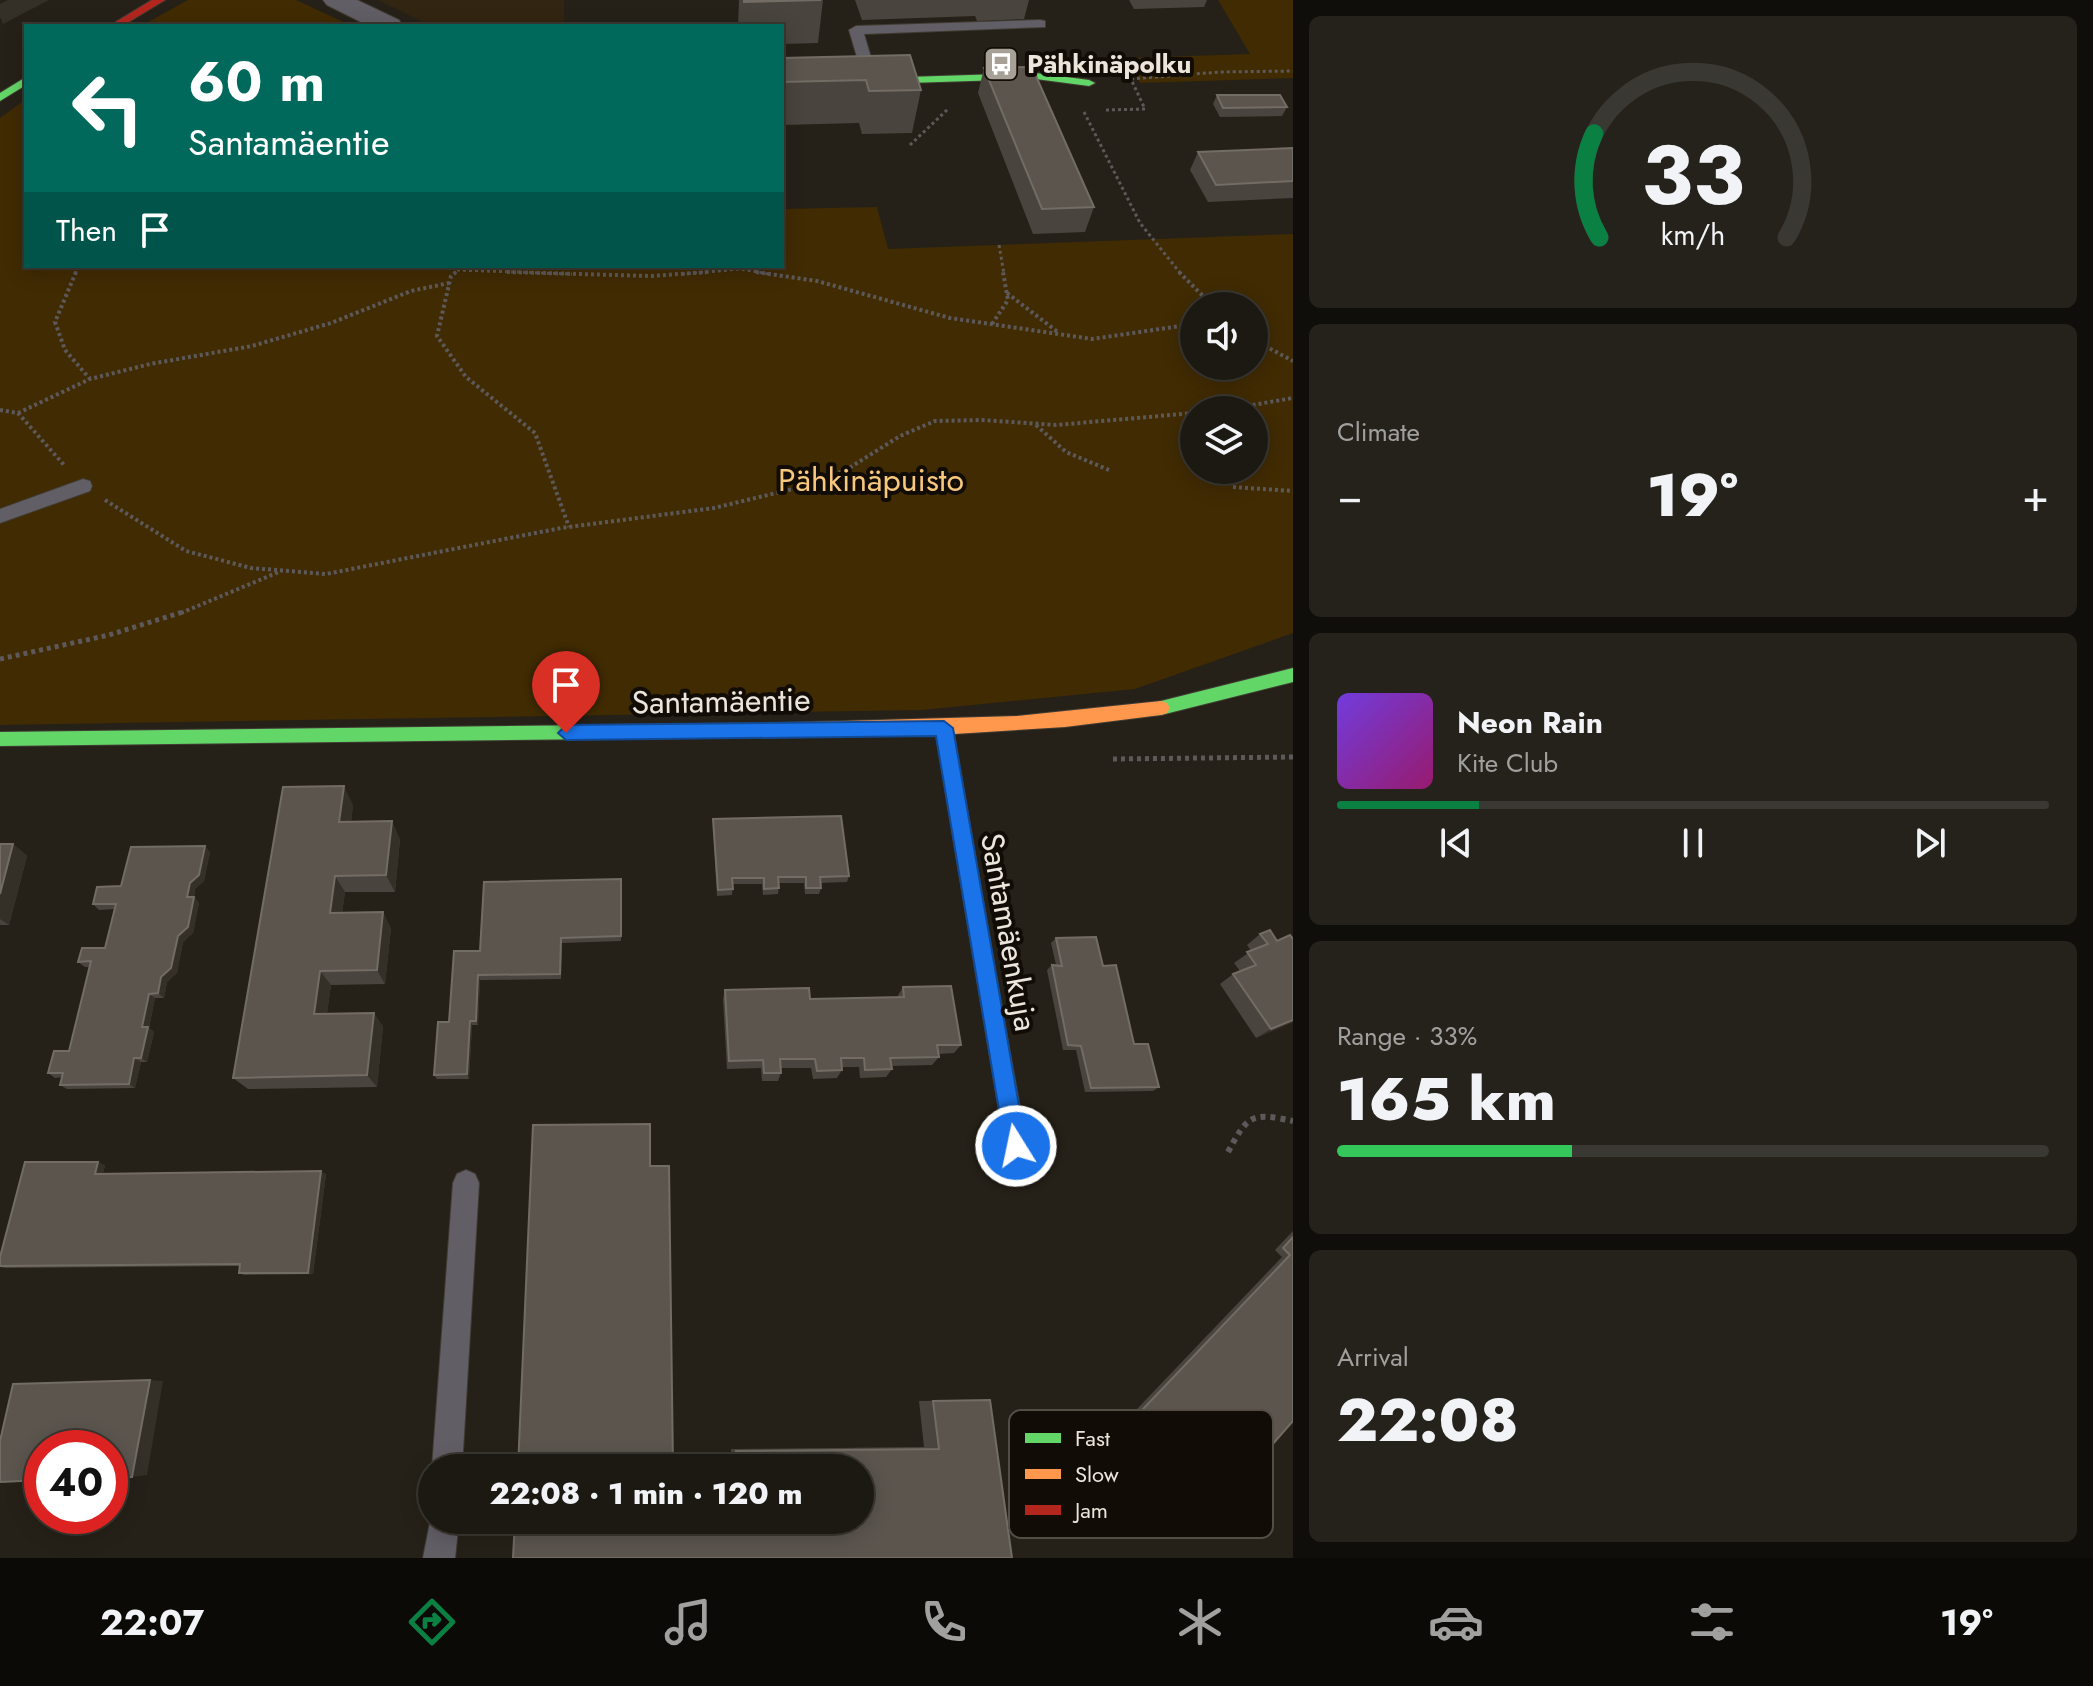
<!DOCTYPE html>
<meta charset="utf-8">
<style>
body{margin:0;font-family:Jost,sans-serif;background:#25221b;color:#f1f3f6;height:100vh;display:flex;flex-direction:column;font-size:30px;white-space:nowrap}
*{box-sizing:border-box;margin:0}
p{font-size:26px;color:#a0a09f}
.icon{flex:none;width:44px;height:44px;fill:none;stroke:currentColor;stroke-width:2;stroke-linecap:round;stroke-linejoin:round}
.map{position:relative;flex:1;overflow:hidden}
.sheet{display:flex;flex-direction:column;gap:16px;padding:16px;background:#0f0e0a;width:800px}
.sheet>*{flex:none}
.banner{position:absolute;left:24px;top:24px;width:760px;height:244px;border-radius:0px;box-shadow:0 4px 20px #0003,0 0 0 2px #3a3832;background:#00695c;color:#fff;overflow:hidden}
.tools{position:absolute;left:1180px;top:292px;display:grid;gap:16px}
.tools a{display:grid;place-items:center;width:88px;height:88px;border-radius:50%;background:#1c1912;box-shadow:0 4px 20px #0003,0 0 0 2px #3a3832;font-size:40px}
.speed{position:absolute;left:24px;top:1430px;display:flex;gap:16px;font-size:40px;font-weight:700;text-align:center}
.speed>*{display:grid;place-content:center;width:104px;height:104px;border-radius:50%;background:#1c1912;box-shadow:0 4px 20px #0003,0 0 0 2px #3a3832;line-height:1}
.speed .limit{border:12px solid #d22;background:#fff;color:#111}
.pin{position:absolute;display:grid;place-items:center;width:68px;height:68px;color:#fff;margin:-82px -34px;border-radius:50% 50% 50% 0;rotate:-45deg;box-shadow:0 0 8px #0007}
.pin .icon{rotate:45deg}
.me{position:absolute;width:88px;margin:-44px;rotate:350deg;stroke-linejoin:round;filter:drop-shadow(0 0 6px #0008)}
.turn{display:flex;align-items:center;gap:28px;height:168px;padding:0 32px;font-size:36px}
.turn .icon{width:104px;height:104px;stroke-width:2.5}
.turn b{display:block;font-size:56px;line-height:68px}
.then{display:flex;align-items:center;height:76px;padding:0 32px;background:#0003;gap:16px;font-size:30px}
.big{font-size:60px;font-weight:800;line-height:1.1}
.sheet .card{flex:1;display:flex;flex-direction:column;justify-content:center;gap:12px;min-width:0;padding:0 28px;border-radius:12px;background:#25221b}
.sheet .dial{align-items:center;gap:0}
.dial svg{height:208px;overflow:visible;fill:none;stroke:#3a3832;stroke-width:7;stroke-linecap:round;text-anchor:middle}
.dial text{fill:#f1f3f6;stroke:none}
.song{display:flex;align-items:center;gap:24px}
.cover{width:96px;height:96px;border-radius:12px;background:linear-gradient(135deg,hsl(260 70% 55%),hsl(320 70% 35%))}
.played{height:8px;border-radius:4px;background:linear-gradient(90deg,#0b8043 20%,#3a3832 20%)}
.keys{display:flex;justify-content:space-around;direction:ltr}
.heat{display:flex;justify-content:space-between;align-items:center;font-size:44px;direction:ltr}
.charge{height:12px;border-radius:6px;background:linear-gradient(90deg,#34c759 33%,#3a3832 0)}
.trip{position:absolute;left:418px;top:1454px;width:456px;height:80px;border-radius:40px;background:#1c1912;box-shadow:0 4px 20px #0003,0 0 0 2px #3a3832;font-weight:800;line-height:80px;text-align:center}
.dock{display:flex;height:128px;justify-content:space-around;align-items:center;background:#0b0a07;color:#a0a09f}
.dock .icon{width:56px;height:56px}
.dock .current{color:#0b8043}
.dock b{font-size:36px;color:#f1f3f6}
main{display:flex;flex:1;min-height:0}
.map>svg:first-child{display:block}
.built{fill:#322511}
.green{fill:#402b03;fill-rule:evenodd}
.lines{fill:none;stroke-linecap:round;stroke-linejoin:round}
.lane-casing{stroke:#413c34;stroke-width:2}
.street-casing{stroke:#413c34;stroke-width:2}
.fast-casing{stroke:#413c34;stroke-width:2}
.slow-casing{stroke:#413c34;stroke-width:2}
.jam-casing{stroke:#413c34;stroke-width:2}
.path-far3{stroke:#5d595a;stroke-width:3;stroke-dasharray:3 3;stroke-linecap:butt}
.path-far2{stroke:#5d595a;stroke-width:4;stroke-dasharray:3 3;stroke-linecap:butt}
.path-far1{stroke:#5d595a;stroke-width:5;stroke-dasharray:4 4;stroke-linecap:butt}
.path{stroke:#5d595a;stroke-width:6;stroke-dasharray:5 5;stroke-linecap:butt}
.lane{fill:#625e66;fill-rule:evenodd}
.street{fill:#625e66;fill-rule:evenodd}
.fast{fill:#63d668;fill-rule:evenodd}
.slow{fill:#ff974d;fill-rule:evenodd}
.jam{fill:#b3261e;fill-rule:evenodd}
.wall{fill:#49443d}
.shaded-wall{fill:#342f27}
.building{fill:#5b554e;stroke:#726c64;stroke-width:2}
.route{fill:#1a73e8;stroke:#114b97;stroke-width:2}
.labels{text-anchor:middle;dominant-baseline:central;stroke-width:8;stroke-linejoin:round;paint-order:stroke}
.far-poi-label{font-size:26px;font-weight:bold;fill:#ece5db;stroke:#110c06;text-anchor:start}
.park-label{font-size:32px;fill:#f7c77e;stroke:#110c06}
.street-label{font-size:32px;fill:#ece5db;stroke:#110c06}
.key{fill:#110c06;stroke:#534d46;stroke-width:2}
.key-label{font-size:22px;fill:#ece5db}
</style>
<main>
<div class="map">
<svg width="1293" height="1558" viewBox="0 0 1293 1558">
<rect width="100%" height="100%" fill="#262118"/>
<path class="built" d="M378,0h186v26h-133z"/>
<path class="green" d="M188,0h108l56,26h-211z
M1218,0h75v78l-153,5 -14,-25 124,-4z
M26,99v167h756v-57l95,-2 11,42 405,-15v399l-158,56 -213,21 -922,15v-607zM1194,306h60v60h-60zM1194,410h60v60h-60z"/>
<g class="lines">
<g class="lane-casing">
<path id="lane" d="M1040,20l5,1v6l-181,7 14,47 -7,4 -7,-4 -15,-51 7,-4z
M83,479l7,2 2,5 -2,5 -90,32v-14z
M466,1170l9,4 4,9 -17,285h-30l21,-285 4,-9z
M432,1512v8h27l-4,38h-32z"/>
</g>
<g class="street-casing">
<path id="street" d="M323,0h34l42,20 4,6h-34l-42,-21z"/>
</g>
<g class="fast-casing">
<path id="fast" d="M1036,73l53,7 6,3 -6,3 -53,-7 -254,8v-6z
M26,77v8l-26,16v-8z
M1293,668v14l-132,33 -6,-2 -3,-5 3,-5 6,-2z
M775,723l6,2 3,5 -3,5 -6,2 -775,9v-14z
M989,982l7,3 3,7 28,154 -3,8 -8,3 -8,-3 -3,-8 -26,-154 3,-7z"/>
</g>
<g class="slow-casing">
<path id="slow" d="M1161,701l6,2 3,5 -3,5 -6,2 -96,12 -111,7 45,258 -3,7 -7,3 -7,-3 -3,-7 -43,-257 -161,2 -6,-2 -3,-5 3,-5 6,-2 242,-7z"/>
</g>
<g class="jam-casing">
<path id="jam" d="M152,0h13l-43,26h-13z"/>
</g>
<path class="path-far3" d="M1131,79l89,-7 73,-1
M1106,110l39,-1 -22,-47h-10
M1084,112l56,111 41,51
M910,145l38,-36
M999,245l5,29
M457,270l115,4
M75,274l2,-5
M454,274l8,-8
M682,274l58,-5 29,5"/>
<path class="path-far2" d="M76,272l-21,50 10,28 25,29
M456,272l-5,4 -14,60 29,41 69,56 34,94
M507,272l144,4 57,-4
M756,272l61,9 133,37 142,21 102,-15
M1179,272l34,34
M1007,293l52,40
M992,324l16,-24 -5,-28
M1254,340l39,21
M0,410l18,3 46,52
M1223,410l70,-12
M18,413l72,-34 60,-15 102,-18 79,-23 80,-32 38,-8
M1036,425l30,27 43,18
M1233,487l60,4
M105,500l81,51 65,17 75,6 235,-46 153,-20 87,-21 45,-17 54,-34 35,-15 47,-1 74,5 138,-12
M181,613l100,-42"/>
<path class="path-far1" d="M0,659l109,-24 77,-24
M1113,759l180,-2"/>
<path class="path" d="M1228,1152c20,-37 23,-40 65,-31"/>
<use href="#lane" class="lane"/>
<use href="#street" class="street"/>
<use href="#fast" class="fast"/>
<use href="#slow" class="slow"/>
<use href="#jam" class="jam"/>
</g>
<path class="wall" d="M739,0h84l-5,43 -36,1v-18h-44z
M855,0h174l-5,19 -47,2 -2,-5 -113,4z
M1129,0h78l-3,7 -70,2z
M782,58l139,32 -9,43 -50,1 -3,-11 -77,2z
M984,68l110,139 -9,25 -52,2 -55,-141z
M1217,95l70,12 -5,9 -62,1 -7,-13z
M1293,148v50l-85,4 -18,-32 8,-18z
M353,805l-2,17 49,17 -5,53h-50l-3,21 49,15 -6,56 -54,1 -4,28 56,13 -6,61 -129,2 -15,-11z
M713,819l136,57 -2,6 -27,1 1,5 -2,6h-14l-1,-11h-25l-1,11 -15,1 -1,-11h-29l-1,11 -15,1 -4,-70z
M0,844h13l14,12 -18,69h-9z
M210,852l-6,29 -9,8 -1,8 5,6 -6,30 -10,9 -6,31 -10,9 -3,16h-9l-6,30 5,4 -7,30h-6l-6,26 -68,1 -7,-4 2,-8 -7,1 -7,-5 21,-22 21,-84h-5l-7,-5 27,-14 10,-39 -16,1 -6,-6 28,-18z
M621,879v62l-59,2 -1,36 -81,1 -2,45h-6l-3,54h-32l-3,-4 15,-53 31,-71z
M1260,934l17,7 16,-2v83l-37,16 -36,-54 13,-10 7,-3 -6,-8 17,-12 -4,-6z
M1056,938l47,28 31,78 25,43 -6,4 -68,1 -9,-42h-13l-16,-80 5,-5h4l-5,-22z
M903,987l58,58 -7,8 -15,1v3l-7,8 -41,1 1,3 -6,8 -26,1 -1,-11h-17v3l-5,8 -24,1 -2,-11h-30v5l-3,8h-16l-1,-13 -34,1 -4,-70 2,-9 85,9 87,-2z
M105,1165l-2,8 223,1 -13,100 -69,1 -5,-2v-7l-233,2 -6,-1z
M1293,1231v190l-71,81 -9,-2 -76,-91 145,-152 -7,-7z
M990,1400l22,158 -152,-90h-128l-1,-19 193,-2 -5,-46z"/>
<path class="shaded-wall" d="M8,0h41l-46,24 -3,-7v-13z
M344,786l9,19 -4,35 -10,-18z
M392,821l8,18 -5,53 -9,-17z
M13,844l14,12 -18,69 -9,-6v-25z
M205,846l5,6 -6,29 -9,8 -3,14 -5,-6 3,-14z
M335,876l10,16 -5,37 -10,-16z
M194,897l5,6 -6,30 -10,9 -6,31 -10,9 -3,16 -6,-5 3,-16z
M383,912l8,16 -6,56 -8,-14z
M320,971l11,14 -6,42 -11,-13z
M478,975l2,5 -2,45 -2,-4z
M149,994l6,4 -6,30 5,4 -7,30 -6,-4 1,-31z
M374,1013l9,13 -6,61 -10,-12z
M1293,1020v2l-37,16 15,-9z
M470,1021l2,4 -3,54 -2,-5z
M134,1058l7,4 -6,26 -6,-4z
M98,1162l7,3 -3,12 -7,-3z
M321,1171l5,3 -13,100 -5,-1z
M150,1380l13,1 -16,94 -15,2z"/>
<path class="building" d="M744,0h77l-77,2z
M910,55l11,35 -52,1 -3,-11 -84,2v-24z
M1032,67l62,140 -52,2 -58,-141z
M1217,95h63l7,12 -64,1z
M1293,148v33l-77,4 -18,-33z
M344,786l-5,36 53,-1 -6,54 -51,1 -5,37 53,-1 -6,58 -57,1 -6,43 60,-1 -7,62 -134,3 50,-291z
M841,816l8,60 -29,1 1,11h-15v-11h-28l1,11 -15,1v-11h-32l1,11 -15,1 -5,-71z
M0,844h13l-13,50z
M205,846l-6,29 -9,8 -3,14h7l-6,30 -10,9 -7,32 -10,9 -3,16 -9,1 -7,33h6l-7,31h-7l-5,26 -69,1 3,-12h-15l6,-22h15l22,-90 -13,1 4,-14h23l11,-44h-23l4,-17 24,-1 10,-39z
M621,879v57l-60,2 -1,36 -82,1 -2,46h-6l-3,53 -33,1 4,-53h11l5,-71h26l4,-69z
M1270,930l7,11 13,-6 3,4v81l-22,9 -38,-55 23,-9 -9,-13 21,-8 -8,-10z
M1096,937l7,29 13,-1 18,79h14l11,43 -68,1 -10,-42 -13,-1 -16,-80 10,1 -6,-28z
M951,986l10,59h-24l2,12 -49,1 2,11 -27,1 -1,-12h-23l1,12 -25,1 -2,-12h-35l1,14h-17l-1,-13 -34,1 -4,-71 84,-2 1,11 94,-2 -1,-10z
M650,1124v42h19l4,302h-155l15,-343z
M25,1162h73l-3,12 226,-3 -13,102h-69l1,-9 -240,2v-9z
M1293,1237v184l-71,81 -79,-93 147,-154 -7,-7z
M150,1380l-18,97 -22,1v-30h-68v32l-42,2v-41l13,-57z
M990,1400l22,158h-499l2,-38h345v-52h-124v-17l203,-2 -6,-48z"/>
<path class="route" d="M944,721l9,7 73,418 -3,8 -7,3 -8,-3 -3,-8 -69,-410 -370,4 -8,-7 8,-8z"/>
<defs>
<g id="bus-square" transform="scale(1.8)"><rect x="-9" y="-9" width="18" height="18" rx="4" fill="#a7a097" stroke="#110c06"/><path d="M-5-6H5V4H4V6H2V4H-2V6H-4V4H-5ZM-3.5-4V0h7V-4ZM-3.5 1.2v1.5H-2V1.2ZM2 1.2v1.5H3.5V1.2Z" fill="#fff"/></g>
</defs>
<g fill-rule="evenodd">
<use href="#bus-square" x="1001" y="64"/>
</g>
<g class="labels">
<g class="far-poi-label">
<text x="1027" y="64">Pähkinäpolku</text>
</g>
<g class="park-label">
<text x="871" y="480">Pähkinäpuisto</text>
</g>
<g class="street-label">
<text transform="translate(721 701) rotate(-1)">Santamäentie</text>
<text transform="translate(1009 932) rotate(80)">Santamäenkuja</text>
</g>
</g>
<rect x="1009" y="1410" width="264" height="128" rx="12" class="key"/>
<rect x="1025" y="1433" width="36" height="10" fill="#63d668"/>
<rect x="1025" y="1469" width="36" height="10" fill="#ff974d"/>
<rect x="1025" y="1505" width="36" height="10" fill="#b3261e"/>
<g class="key-label">
<text x="1075" y="1446">Fast</text>
<text x="1075" y="1482">Slow</text>
<text x="1075" y="1518">Jam</text>
</g>
</svg>
<div class="tools">
<a><svg class="icon" aria-label="sound" viewBox="0 0 24 24"><path d="M4 9h4l5-4v14l-5-4H4zM17 9q2 3 0 6"/></svg></a>
<a><svg class="icon" aria-label="layers" viewBox="0 0 24 24"><path d="M12 4l9 5-9 5-9-5zM3 14l9 5 9-5"/></svg></a>
</div>
<div class="speed"><div class="limit">40</div></div>
<div class="pin" style="left:566px;top:733px;background:#d93025"><svg class="icon" aria-label="arrive" viewBox="0 0 24 24"><path d="M6 21V4h12l-3 4 3 4H6"/></svg></div>
<svg class="me" style="left:1016px;top:1146px" viewBox="-20 -20 40 40"><circle r="17" fill="#1a73e8" stroke="#fff" stroke-width="3"/><path d="M0-11L8 9 0 5-8 9z" fill="#fff"/></svg>
<div class="trip">22:08 · 1 min · 120 m</div>
<div class="banner">
<div class="turn"><svg class="icon" aria-label="left" viewBox="0 0 24 24"><path d="M17 20v-9H6M10 6l-5 5 5 5"/></svg><div><b>60 m</b>Santamäentie</div></div>
<div class="then">Then<svg class="icon" aria-label="arrive" viewBox="0 0 24 24"><path d="M6 21V4h12l-3 4 3 4H6"/></svg></div>
</div>
</div>
<section class="sheet">
<div class="card dial"><svg viewBox="0 0 100 80">
<path d="M14 69A42 42 0 1 1 86 69"/>
<path d="M14 69A42 42 0 0 1 12 29" stroke="#0b8043"/>
<text x="50" y="56" font-size="32" font-weight="700">33</text>
<text x="50" y="72" font-size="11">km/h</text>
</svg></div>
<div class="card"><p>Climate</p>
<div class="heat"><a>−</a><b class="big">19°</b><a>+</a></div>
</div>
<div class="card">
<div class="song"><i class="cover"></i><div><b>Neon Rain</b><p>Kite Club</p></div></div>
<div class="played"></div>
<div class="keys"><svg class="icon" aria-label="previous" viewBox="0 0 24 24"><path d="M18 5L8 12l10 7zM5 5v14"/></svg><svg class="icon" aria-label="pause" viewBox="0 0 24 24"><path d="M8 5v14M16 5v14"/></svg><svg class="icon" aria-label="next" viewBox="0 0 24 24"><path d="M6 5l10 7-10 7zM19 5v14"/></svg></div>
</div>
<div class="card"><p>Range · 33%</p><b class="big">165 km</b><div class="charge"></div></div>
<div class="card"><p>Arrival</p><b class="big">22:08</b></div>
</section>
</main>
<nav class="dock">
<b>22:07</b>
<svg class="icon current" aria-label="directions" viewBox="0 0 24 24"><path d="M12 3l9 9-9 9-9-9zM9 14v-3h6M13 9l2 2-2 2"/></svg>
<svg class="icon" aria-label="music" viewBox="0 0 24 24"><path d="M9 18V5l10-2v13"/><circle cx="6" cy="18" r="3"/><circle cx="16" cy="16" r="3"/></svg>
<svg class="icon" aria-label="phone" viewBox="0 0 24 24"><path d="M5 4h4l2 5-3 2q2 4 5 5l2-3 5 2v4C11 20 4 13 5 4z"/></svg>
<svg class="icon" aria-label="climate" viewBox="0 0 24 24"><path d="M12 3v18M4 7l16 10M4 17L20 7"/></svg>
<svg class="icon" aria-label="car" viewBox="0 0 24 24"><path d="M5 17H2v-5l4-1 3-4h7l3 4 3 1v5h-3M9 17h6M6 11h13"/><circle cx="7" cy="17" r="2"/><circle cx="17" cy="17" r="2"/></svg>
<svg class="icon" aria-label="filters" viewBox="0 0 24 24"><path d="M4 7h16M4 17h16"/><circle cx="9" cy="7" r="2"/><circle cx="15" cy="17" r="2"/></svg>
<b>19°</b>
</nav>
